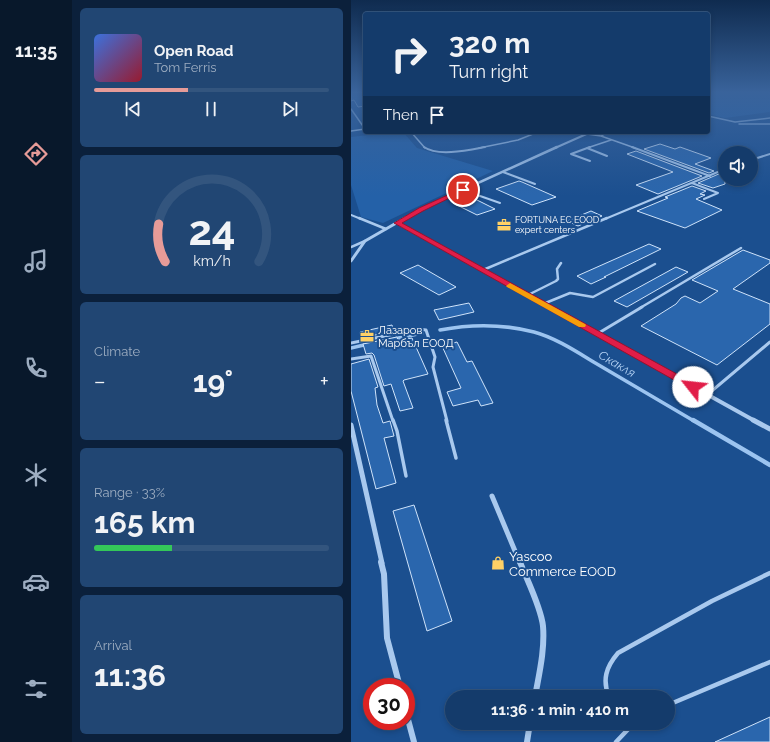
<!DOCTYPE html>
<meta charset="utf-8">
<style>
body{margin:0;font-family:Raleway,sans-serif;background:#214673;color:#f1f3f6;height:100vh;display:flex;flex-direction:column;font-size:15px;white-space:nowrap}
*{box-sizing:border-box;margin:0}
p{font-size:13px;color:#9dadc1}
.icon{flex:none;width:22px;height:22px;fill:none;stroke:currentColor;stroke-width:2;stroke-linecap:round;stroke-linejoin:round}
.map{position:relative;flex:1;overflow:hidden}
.side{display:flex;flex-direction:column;gap:8px;padding:8px;background:#0b203b;width:279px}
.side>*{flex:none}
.guide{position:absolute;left:12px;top:12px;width:347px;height:122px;border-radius:4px;box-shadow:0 2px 6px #0003,0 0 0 1px #33557e;background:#143b6b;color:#f1f3f6;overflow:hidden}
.controls{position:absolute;left:367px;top:146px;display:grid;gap:8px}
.controls a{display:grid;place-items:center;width:40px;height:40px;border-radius:50%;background:#143b6b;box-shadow:0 2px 6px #0003,0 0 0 1px #33557e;font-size:20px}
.speed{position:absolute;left:12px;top:678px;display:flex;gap:8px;font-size:20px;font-weight:700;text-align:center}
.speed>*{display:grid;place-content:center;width:52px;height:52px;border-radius:50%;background:#143b6b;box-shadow:0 2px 6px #0003,0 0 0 1px #33557e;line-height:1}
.speed .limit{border:6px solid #d22;background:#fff;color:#111}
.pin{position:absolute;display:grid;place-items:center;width:34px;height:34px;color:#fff;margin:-17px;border:2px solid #fff;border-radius:50%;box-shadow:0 1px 4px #0007}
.me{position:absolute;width:44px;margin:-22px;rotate:299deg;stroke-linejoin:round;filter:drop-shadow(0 0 3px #0008)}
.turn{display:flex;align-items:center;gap:14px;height:84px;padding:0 20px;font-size:18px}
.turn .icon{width:52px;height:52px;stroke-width:2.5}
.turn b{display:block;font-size:28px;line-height:34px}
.then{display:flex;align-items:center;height:38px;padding:0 20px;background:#0003;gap:8px;font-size:15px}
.big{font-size:30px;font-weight:700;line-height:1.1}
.side .tile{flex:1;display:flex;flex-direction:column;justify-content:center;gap:6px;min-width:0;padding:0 14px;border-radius:6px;background:#214673}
.side .dial{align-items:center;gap:0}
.dial svg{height:104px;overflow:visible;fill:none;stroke:#33557e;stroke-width:7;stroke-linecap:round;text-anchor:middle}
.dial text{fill:#f1f3f6;stroke:none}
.song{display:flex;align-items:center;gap:12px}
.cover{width:48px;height:48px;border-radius:6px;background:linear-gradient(135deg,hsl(220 70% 55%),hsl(350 70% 35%))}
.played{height:4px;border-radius:2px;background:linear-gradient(90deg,#e69b98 40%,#33557e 40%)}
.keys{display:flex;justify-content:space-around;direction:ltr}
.heat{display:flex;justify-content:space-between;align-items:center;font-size:22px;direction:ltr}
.charge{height:6px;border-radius:3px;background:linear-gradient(90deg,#34c759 33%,#33557e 0)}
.trip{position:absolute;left:94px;top:690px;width:230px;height:40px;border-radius:20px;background:#143b6b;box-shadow:0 2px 6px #0003,0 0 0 1px #33557e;font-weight:700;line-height:40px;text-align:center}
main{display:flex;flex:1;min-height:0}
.dock{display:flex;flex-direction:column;width:72px;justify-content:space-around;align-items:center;background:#08182b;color:#9dadc1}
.dock .icon{width:28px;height:28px}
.dock .selected{color:#e69b98}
.dock b{font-size:18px;color:#f1f3f6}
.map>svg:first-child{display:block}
.green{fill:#2461a8}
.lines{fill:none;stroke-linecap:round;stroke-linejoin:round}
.stream-far1{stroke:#9cc4f0;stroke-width:3.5}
.stream{stroke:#9cc4f0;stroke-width:4.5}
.building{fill:#2a66ad;stroke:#cfe3fa}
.lane-far5{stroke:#a9c9ee;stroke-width:1.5}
.lane-far4{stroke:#a9c9ee;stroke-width:2}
.lane-far3{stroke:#a9c9ee;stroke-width:2.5}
.lane-far2{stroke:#a9c9ee;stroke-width:3}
.lane-far1{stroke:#a9c9ee;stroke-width:3.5}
.lane{stroke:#a9c9ee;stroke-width:4.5}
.street-far5{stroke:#a9c9ee;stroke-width:2}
.street-far4{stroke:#a9c9ee;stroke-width:2.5}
.street-far3{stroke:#a9c9ee;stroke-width:3}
.street-far2{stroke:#a9c9ee;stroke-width:4}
.street-far1{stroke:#a9c9ee;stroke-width:5}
.street{stroke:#a9c9ee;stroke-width:6}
.route{fill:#e11d48;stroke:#92132f}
.slow{fill:#f59e0b}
.labels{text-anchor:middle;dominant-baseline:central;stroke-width:4;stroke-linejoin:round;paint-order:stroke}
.far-poi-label{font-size:9px;fill:#fff;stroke:#1b4f8f;text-anchor:start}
.poi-label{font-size:11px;fill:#fff;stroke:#1b4f8f;text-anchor:start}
.water-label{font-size:12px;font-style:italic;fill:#b5d3f5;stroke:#1b4f8f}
.near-poi-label{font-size:13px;fill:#fff;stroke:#1b4f8f;text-anchor:start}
</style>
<main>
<nav class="dock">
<b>11:35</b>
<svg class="icon selected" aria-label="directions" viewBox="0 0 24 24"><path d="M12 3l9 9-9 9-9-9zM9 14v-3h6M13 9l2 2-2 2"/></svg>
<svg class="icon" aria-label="music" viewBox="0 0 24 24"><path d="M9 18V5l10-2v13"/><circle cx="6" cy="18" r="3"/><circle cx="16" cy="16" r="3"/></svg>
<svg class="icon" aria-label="phone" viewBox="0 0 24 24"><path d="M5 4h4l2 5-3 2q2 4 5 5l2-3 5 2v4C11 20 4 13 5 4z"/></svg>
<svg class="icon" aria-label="climate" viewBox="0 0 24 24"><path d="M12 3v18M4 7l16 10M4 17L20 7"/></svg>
<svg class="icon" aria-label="car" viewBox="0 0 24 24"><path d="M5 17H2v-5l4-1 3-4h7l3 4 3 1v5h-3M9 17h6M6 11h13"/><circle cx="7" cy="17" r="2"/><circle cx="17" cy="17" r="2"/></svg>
<svg class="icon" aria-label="filters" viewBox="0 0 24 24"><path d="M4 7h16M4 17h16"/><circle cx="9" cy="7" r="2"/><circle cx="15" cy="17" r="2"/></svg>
</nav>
<section class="side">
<div class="tile">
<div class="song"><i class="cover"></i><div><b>Open Road</b><p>Tom Ferris</p></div></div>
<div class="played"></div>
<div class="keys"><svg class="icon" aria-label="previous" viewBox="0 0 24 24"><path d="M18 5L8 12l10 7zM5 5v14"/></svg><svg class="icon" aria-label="pause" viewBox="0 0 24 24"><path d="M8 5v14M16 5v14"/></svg><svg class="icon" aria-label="next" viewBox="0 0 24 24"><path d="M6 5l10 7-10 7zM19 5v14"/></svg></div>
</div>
<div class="tile dial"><svg viewBox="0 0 100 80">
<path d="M14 69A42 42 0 1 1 86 69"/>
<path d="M14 69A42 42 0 0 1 9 40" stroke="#e69b98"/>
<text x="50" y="56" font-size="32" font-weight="700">24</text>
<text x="50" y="72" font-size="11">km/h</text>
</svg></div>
<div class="tile"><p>Climate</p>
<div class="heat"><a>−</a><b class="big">19°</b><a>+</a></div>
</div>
<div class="tile"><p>Range · 33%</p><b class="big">165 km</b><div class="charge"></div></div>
<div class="tile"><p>Arrival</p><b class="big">11:36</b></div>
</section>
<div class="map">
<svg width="419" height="742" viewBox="0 0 419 742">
<rect width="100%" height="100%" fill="#1b4f8f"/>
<path class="green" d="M357,92h62v20l-45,6 -17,-4z
M45,132h7l14,16 76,23 -110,52 -22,-6 -10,-32v-48z"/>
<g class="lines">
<path class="stream-far1" d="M89,330c31,-6 63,-6 94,2 22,6 43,20 63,32 32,19 65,38 97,57
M43,339l28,-6
M0,348l17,-4"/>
<path class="stream" d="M342,420l77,45"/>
</g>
<path class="building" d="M0,92h14v14l-7,1 -4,-7 -3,1z
M309,144l15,5 5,-2 31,11 -16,6 19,7 -5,2 -65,-24z
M285,151l66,25 -44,18 -22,-9 37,-13 -46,-18z
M370,173l4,2v9l-12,4 -15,-5z
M168,181l3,1 34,15 -24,8 -36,-16z
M341,186l14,5 -6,3 5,1 -9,4 26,11 -37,18 -48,-17 31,-13 -3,-1z
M118,197l4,1 22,11 -18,6 -24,-12z
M240,211l11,5 -24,10 -11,-5z
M298,244l12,5 -57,28h2l-15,7 -14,-8z
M392,250l27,10v3l-37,26 37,15v20l-53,41 -76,-39 35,-22 5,-6 4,-2 15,7 18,-12 -26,-11z
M67,265l38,22 -17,8 -39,-22z
M325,267l12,5 -61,35 -13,-6z
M118,303l5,9 -35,8 -5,-10z
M41,325l2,6 -33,7 -1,-6z
M46,337l1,4 14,-3 16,36 -24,6 -1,1 10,27 -13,3 -9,-27 -7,2 -10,-31 -2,-2 -6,1 -3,-10z
M106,342l10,20 5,-1 21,42 -12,3 -3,-6 -25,6 -6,-14 14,-4 -19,-42z
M18,359l9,28 -3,1 2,17 6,18 7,-2 4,15 -10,2 12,45 -20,6 -25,-98v-27z
M63,505l38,116 -25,10 -34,-120z
M419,717v25h-55z"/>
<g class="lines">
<path class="lane-far5" d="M0,109l14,20 -14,2
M357,116l27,6 35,-4
M388,124h31
M60,132l14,16
M236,134l14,2 34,12
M250,136l7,-4
M128,148l39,-8 20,-8
M236,148l24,-8"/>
<path class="lane-far4" d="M73,147c14,10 45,3 61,0
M281,147l78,29
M236,148l20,8
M220,154l19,-7
M220,154l19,7
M400,160l19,-6
M152,172l32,12
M341,183l26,10 -14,6
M112,190l37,13
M0,215l10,4
M254,219l120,-50"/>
<path class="lane-far3" d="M8,218l27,11
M0,247l14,-6
M132,270l124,-52
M177,295l28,-14 2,-2 -1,-10 4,-6
M192,304l27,-11 23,4 62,-33
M289,308l101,-60"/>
<path class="lane-far2" d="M246,334l45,-27
M0,343l67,-14 8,1 9,27 -2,10 14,54
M0,359l20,-3 22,65
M356,395l63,-53"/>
<path class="lane-far1" d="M42,420l4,11 9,45
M95,420l10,38"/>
<path class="lane" d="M258,697c-7,-17 -3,-30 9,-44l94,-52 58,-28
M317,705l102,-43
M265,742l18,-19"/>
<path class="street-far5" d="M204,148l36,-16"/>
<path class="street-far4" d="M52,219l18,-10 136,-62"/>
<path class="street-far3" d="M46,223l154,85
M0,261l14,-20 40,-23"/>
<path class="street-far2" d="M199,307l205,114"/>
<path class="street-far1" d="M402,420l17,9
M0,425l31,138
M141,496l28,67"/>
<path class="street" d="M30,562l3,12 3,64 13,49
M169,562c7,18 21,45 23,64 2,24 -4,48 -8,71
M55,712l8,30
M176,742l3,-19"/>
</g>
<linearGradient id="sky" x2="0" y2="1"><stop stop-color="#0f2b4f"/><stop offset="0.47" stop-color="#39639b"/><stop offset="1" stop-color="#39639b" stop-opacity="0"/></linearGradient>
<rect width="419" height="196" fill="url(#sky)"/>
<path class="route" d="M110,189l5,1 -43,21 -21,12 295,162 1,2 -1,2h-7l-296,-166 25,-15z"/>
<path class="slow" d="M159,283l75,41 1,1 -1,2h-6l-72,-40 -1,-1z"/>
<defs>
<g id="office-bare" transform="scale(1.08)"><path d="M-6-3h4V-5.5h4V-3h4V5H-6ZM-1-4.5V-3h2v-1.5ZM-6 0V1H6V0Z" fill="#ffd166" stroke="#1b4f8f" stroke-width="2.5" paint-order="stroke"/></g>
<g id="shop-bare" transform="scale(1.08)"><path d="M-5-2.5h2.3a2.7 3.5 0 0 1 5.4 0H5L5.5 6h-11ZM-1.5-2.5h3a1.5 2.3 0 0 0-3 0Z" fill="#ffd166" stroke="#1b4f8f" stroke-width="2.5" paint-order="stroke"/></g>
</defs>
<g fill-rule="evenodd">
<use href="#office-bare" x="153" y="225"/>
<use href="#office-bare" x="16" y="336"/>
<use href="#shop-bare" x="147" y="563"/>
</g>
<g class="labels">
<g class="far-poi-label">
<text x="164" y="220">FORTUNA EC EOOD<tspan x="164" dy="10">expert centers</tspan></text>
</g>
<g class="poi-label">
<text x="27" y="330">Лазаров<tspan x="27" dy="13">Марбъл ЕООД</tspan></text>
</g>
<g class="water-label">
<text transform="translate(266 364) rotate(30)">Скакля</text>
</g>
<g class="near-poi-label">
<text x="158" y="556">Yascoo<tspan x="158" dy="15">Commerce EOOD</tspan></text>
</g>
</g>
</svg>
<div class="controls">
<a><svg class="icon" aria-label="sound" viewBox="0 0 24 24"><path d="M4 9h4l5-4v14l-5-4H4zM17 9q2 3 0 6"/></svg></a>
</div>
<div class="speed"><div class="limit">30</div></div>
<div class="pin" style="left:112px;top:190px;background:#d93025"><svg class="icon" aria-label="arrive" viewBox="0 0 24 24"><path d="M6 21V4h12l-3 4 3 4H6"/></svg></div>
<svg class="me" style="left:342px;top:387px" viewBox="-20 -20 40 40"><circle r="19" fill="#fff"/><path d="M0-13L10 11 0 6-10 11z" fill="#e11d48"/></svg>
<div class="trip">11:36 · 1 min · 410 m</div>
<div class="guide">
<div class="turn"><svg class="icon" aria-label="right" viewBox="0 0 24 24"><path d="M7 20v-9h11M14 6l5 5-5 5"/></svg><div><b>320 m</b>Turn right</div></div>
<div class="then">Then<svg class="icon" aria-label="arrive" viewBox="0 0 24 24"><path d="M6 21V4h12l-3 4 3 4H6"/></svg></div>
</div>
</div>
</main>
